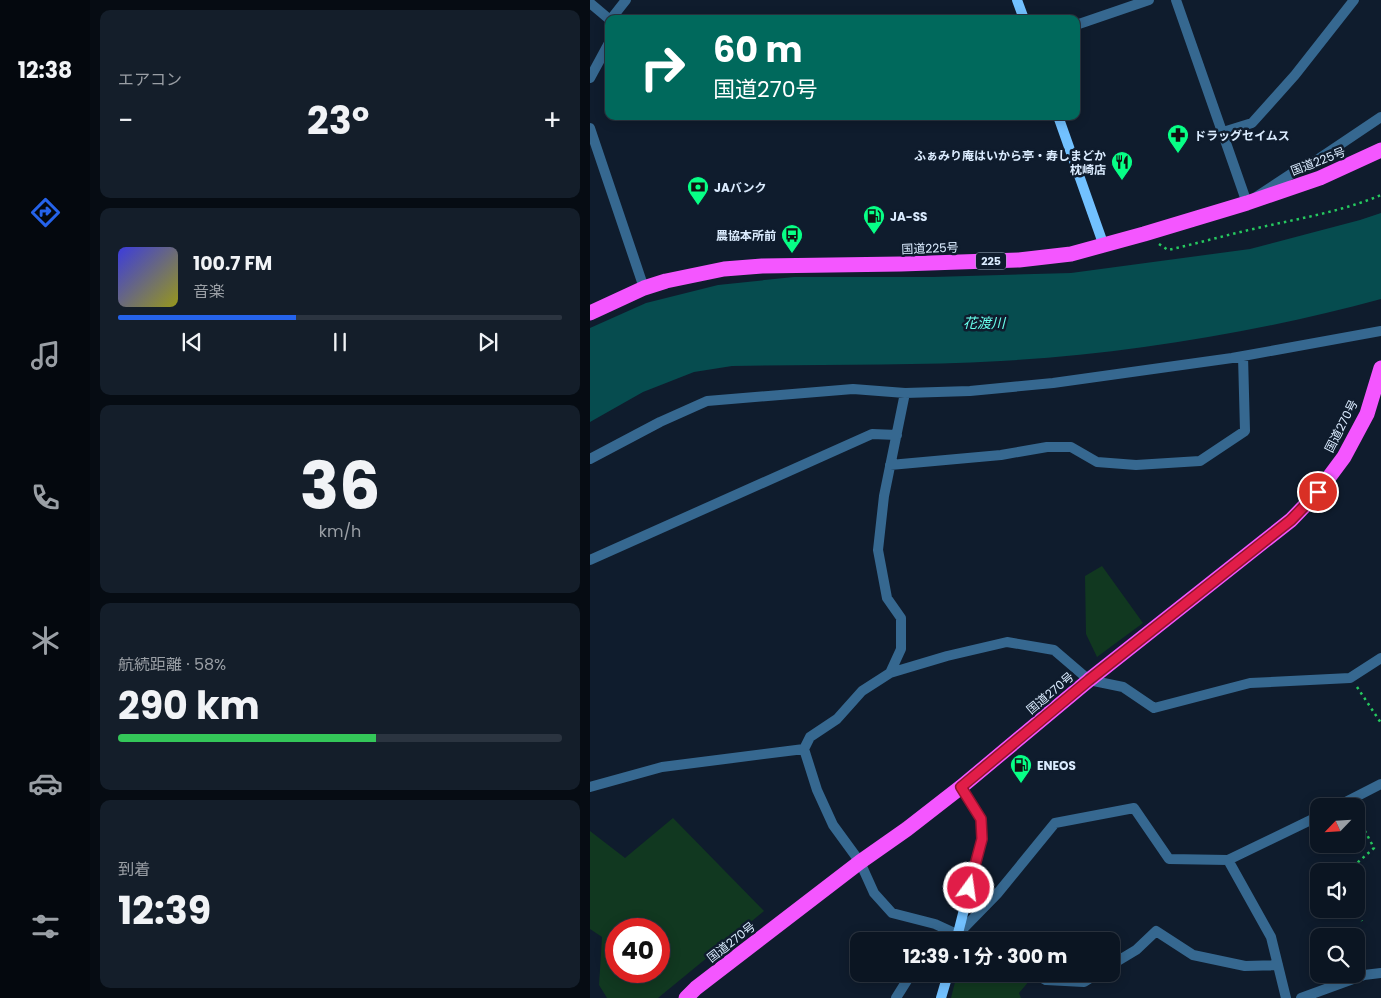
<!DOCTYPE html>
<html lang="ja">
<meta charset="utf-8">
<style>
body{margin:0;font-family:Poppins,"Noto Sans JP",sans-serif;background:#141e2a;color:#f1f3f6;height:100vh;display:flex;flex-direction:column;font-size:19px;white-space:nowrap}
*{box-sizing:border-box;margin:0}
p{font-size:16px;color:#9a9fa5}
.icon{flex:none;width:28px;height:28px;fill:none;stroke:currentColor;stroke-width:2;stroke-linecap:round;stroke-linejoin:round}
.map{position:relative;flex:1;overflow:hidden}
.details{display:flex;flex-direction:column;gap:10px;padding:10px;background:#060c13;width:500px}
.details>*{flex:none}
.top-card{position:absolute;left:15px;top:15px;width:475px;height:105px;border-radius:10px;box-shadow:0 2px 12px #0003,0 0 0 1px #2b3440;background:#00695c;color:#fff;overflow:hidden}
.needle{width:32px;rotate:245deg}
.tools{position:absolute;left:720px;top:798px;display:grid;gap:10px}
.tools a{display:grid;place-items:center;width:55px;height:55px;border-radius:10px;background:#0b1522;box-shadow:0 2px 12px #0003,0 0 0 1px #2b3440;font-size:25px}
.speed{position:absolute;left:15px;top:918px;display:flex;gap:10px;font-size:25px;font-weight:700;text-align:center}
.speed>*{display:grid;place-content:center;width:65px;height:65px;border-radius:50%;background:#0b1522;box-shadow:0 2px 12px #0003,0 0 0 1px #2b3440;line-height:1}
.speed .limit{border:8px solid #d22;background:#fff;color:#111}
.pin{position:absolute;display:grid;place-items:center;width:42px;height:42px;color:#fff;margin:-21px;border:2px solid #fff;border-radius:50%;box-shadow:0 1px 5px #0007}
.me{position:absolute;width:55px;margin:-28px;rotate:14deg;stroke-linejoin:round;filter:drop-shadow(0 0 4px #0008)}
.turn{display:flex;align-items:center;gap:18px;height:105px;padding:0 25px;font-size:22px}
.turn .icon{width:65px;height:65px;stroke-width:2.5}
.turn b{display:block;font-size:35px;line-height:42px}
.big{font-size:38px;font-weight:700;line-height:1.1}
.details .tile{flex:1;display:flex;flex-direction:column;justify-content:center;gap:8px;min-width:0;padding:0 18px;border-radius:10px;background:#141e2a}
.details .dial{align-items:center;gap:0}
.dial b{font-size:65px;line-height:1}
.song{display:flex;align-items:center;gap:15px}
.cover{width:60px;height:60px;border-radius:8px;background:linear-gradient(135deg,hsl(240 70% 55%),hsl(60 70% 35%))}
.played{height:5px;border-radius:2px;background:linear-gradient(90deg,#2563eb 40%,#2b3440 40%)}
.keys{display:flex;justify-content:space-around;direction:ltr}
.heat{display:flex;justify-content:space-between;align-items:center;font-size:28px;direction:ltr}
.charge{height:8px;border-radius:4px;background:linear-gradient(90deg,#34c759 58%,#2b3440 0)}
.trip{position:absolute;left:260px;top:932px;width:270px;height:50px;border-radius:10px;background:#0b1522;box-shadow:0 2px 12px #0003,0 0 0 1px #2b3440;font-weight:700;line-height:50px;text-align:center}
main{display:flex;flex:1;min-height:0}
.tab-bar{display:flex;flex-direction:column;width:90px;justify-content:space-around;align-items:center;background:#04080e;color:#9a9fa5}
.tab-bar .icon{width:35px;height:35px}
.tab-bar .selected{color:#2563eb}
.tab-bar b{font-size:22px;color:#f1f3f6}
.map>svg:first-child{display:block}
.green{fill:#113820;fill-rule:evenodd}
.water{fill:#064c4f}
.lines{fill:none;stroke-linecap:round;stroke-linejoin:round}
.path{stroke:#26c95f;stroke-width:2.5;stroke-dasharray:2.5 4;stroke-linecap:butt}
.street{stroke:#366890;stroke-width:10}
.secondary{stroke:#72c1ff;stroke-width:10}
.highway{stroke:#f456ff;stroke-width:15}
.route-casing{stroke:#92132f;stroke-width:12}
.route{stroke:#e11d48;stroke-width:9}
.labels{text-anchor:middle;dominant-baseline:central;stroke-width:5;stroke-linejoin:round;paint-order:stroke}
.shield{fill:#0f1c2d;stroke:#9eaec0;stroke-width:1}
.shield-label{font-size:11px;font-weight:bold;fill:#dbecff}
.poi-label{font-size:12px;font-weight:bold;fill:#dbecff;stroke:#0f1c2d;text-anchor:start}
.street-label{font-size:12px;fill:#dbecff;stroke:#0f1c2d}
.water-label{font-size:14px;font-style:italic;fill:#69ffec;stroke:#0f1c2d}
</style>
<main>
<nav class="tab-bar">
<b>12:38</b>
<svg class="icon selected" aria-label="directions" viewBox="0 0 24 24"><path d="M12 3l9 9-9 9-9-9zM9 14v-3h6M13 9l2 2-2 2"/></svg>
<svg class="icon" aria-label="music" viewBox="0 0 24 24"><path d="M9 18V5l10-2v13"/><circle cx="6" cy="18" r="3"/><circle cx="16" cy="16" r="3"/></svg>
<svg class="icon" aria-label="phone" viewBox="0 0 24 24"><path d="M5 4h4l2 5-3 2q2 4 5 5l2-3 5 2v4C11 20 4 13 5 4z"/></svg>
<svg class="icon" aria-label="climate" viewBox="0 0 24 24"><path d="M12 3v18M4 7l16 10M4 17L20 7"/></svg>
<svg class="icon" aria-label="car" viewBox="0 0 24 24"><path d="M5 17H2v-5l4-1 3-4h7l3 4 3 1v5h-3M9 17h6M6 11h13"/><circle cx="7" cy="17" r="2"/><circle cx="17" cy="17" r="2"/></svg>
<svg class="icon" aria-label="filters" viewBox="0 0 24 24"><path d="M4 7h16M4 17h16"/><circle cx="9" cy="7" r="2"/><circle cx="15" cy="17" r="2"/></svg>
</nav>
<section class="details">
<div class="tile"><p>エアコン</p>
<div class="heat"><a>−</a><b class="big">23°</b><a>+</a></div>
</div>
<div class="tile">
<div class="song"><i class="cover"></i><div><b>100.7 FM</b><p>音楽</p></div></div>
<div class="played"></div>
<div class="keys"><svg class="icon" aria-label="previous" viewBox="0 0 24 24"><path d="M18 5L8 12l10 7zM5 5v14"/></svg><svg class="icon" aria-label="pause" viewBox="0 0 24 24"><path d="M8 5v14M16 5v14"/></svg><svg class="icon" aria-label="next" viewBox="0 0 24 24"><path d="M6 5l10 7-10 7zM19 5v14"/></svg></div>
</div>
<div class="tile dial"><b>36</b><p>km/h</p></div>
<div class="tile"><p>航続距離 · 58%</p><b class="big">290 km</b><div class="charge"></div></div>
<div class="tile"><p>到着</p><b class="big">12:39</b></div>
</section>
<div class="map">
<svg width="791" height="998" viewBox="0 0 791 998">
<rect width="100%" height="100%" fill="#0f1c2d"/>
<path class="green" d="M512,566l41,57 -46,34 -11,-23 -1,-58z
M83,818l91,93 -106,87h-51l-8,-13 3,-48 -12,-8v-98l35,27zM26,929h43v42h-43z
M367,974h59l14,6 -11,13 2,5h-70z"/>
<path class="water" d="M791,213v86c-122,33 -254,55 -380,62 -90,5 -180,3 -269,5l-38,6 -51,20 -53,30v-94l56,-25 72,-18 76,-8h139l138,-4 179,-24 110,-29z"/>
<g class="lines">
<path class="path" d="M569,244l9,6c31,-7 62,-16 94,-23 40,-9 81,-16 119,-32
M767,687l24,36
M758,871l26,-23 -18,-34
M766,909l6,12"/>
<path class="street" d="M586,0l71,203 44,-29 26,-14 64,-43
M0,3l19,16
M21,19l15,-19
M486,25l73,-25
M0,78l19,-35
M0,128l54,160
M633,132l29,-9 43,-48 59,-75
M315,393l-21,103 -6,54 9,48 14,20v31l-11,24 -28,18 -25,28 -27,18 -6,12 13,41 16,35 27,37 14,31 18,20 43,11 37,17
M0,459l70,-37 47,-21 146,-12 52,4 65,-2 83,-8 179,-25 149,-27
M300,465l111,-10 46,-8h24l26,15 39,3 64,-4 45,-30 -2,-75
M0,560l282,-126 25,1
M300,673l57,-17 60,-14 47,8 35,30 34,7 31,21 96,-25 100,-5 31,-20
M0,787l72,-20 142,-18
M748,806l43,-22
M638,860l43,77 15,61
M356,941l12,-7 39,-40 58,-71 79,-15 35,51 59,1 91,-44
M521,965l25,-15 20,-19 37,24 52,11 33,-1
M445,974l11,6 38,2 13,-8
M306,998l15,-24
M711,998l63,-23 17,-2"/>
<path class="secondary" d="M427,0l7,19
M468,116l46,130
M366,941l26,-102 -1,-20 -20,-32
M351,998l7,-24"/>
<path class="highway" d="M0,313l54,-25 22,-7 58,-12 38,-3 139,-2 118,-4 52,-6 73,-20 103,-31 73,-25 61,-28
M96,998l10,-10 164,-126 47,-33 54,-42 128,-107 202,-160 27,-28 26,-35 23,-43 14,-46"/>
</g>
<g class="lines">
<g class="route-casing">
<path id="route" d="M379,888l13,-49 -1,-20 -20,-32 128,-107 202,-160 27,-28"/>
</g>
<use href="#route" class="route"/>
</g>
<defs>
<g id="pharmacy-pin" transform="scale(1.125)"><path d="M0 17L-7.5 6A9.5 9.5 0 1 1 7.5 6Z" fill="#07ff86" stroke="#0f1c2d"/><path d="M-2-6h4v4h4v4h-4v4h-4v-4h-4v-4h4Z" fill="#111"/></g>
<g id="restaurant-pin" transform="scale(1.125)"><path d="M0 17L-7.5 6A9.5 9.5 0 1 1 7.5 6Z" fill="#07ff86" stroke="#0f1c2d"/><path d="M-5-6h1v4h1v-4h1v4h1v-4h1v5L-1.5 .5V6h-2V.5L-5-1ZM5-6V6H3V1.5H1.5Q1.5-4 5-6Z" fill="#111"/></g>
<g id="bank-pin" transform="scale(1.125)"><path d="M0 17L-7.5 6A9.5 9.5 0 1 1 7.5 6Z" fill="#07ff86" stroke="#0f1c2d"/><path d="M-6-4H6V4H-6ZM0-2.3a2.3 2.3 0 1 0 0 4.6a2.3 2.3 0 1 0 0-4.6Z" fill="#111"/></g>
<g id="fuel-pin" transform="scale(1.125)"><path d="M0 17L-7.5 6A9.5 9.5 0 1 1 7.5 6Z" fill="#07ff86" stroke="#0f1c2d"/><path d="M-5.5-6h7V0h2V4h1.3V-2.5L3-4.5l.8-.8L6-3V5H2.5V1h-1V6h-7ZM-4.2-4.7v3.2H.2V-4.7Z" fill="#111"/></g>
<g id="bus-pin" transform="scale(1.125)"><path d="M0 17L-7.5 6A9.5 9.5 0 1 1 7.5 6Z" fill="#07ff86" stroke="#0f1c2d"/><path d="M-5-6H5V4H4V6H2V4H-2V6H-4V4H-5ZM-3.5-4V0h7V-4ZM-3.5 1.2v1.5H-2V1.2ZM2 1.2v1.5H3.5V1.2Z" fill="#111"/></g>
</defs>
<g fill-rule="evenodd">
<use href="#pharmacy-pin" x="588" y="135"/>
<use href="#restaurant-pin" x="532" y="162"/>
<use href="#bank-pin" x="108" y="187"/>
<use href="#fuel-pin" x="284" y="216"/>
<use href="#bus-pin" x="202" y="235"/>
<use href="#fuel-pin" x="431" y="765"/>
</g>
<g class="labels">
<rect class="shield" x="386" y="252.5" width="30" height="17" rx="4"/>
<g class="shield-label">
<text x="401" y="261">225</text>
</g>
<g class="poi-label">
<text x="604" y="135">ドラッグセイムス</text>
<text x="516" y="155" text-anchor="end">ふぁみり庵はいから亭・寿しまどか<tspan x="516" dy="14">枕崎店</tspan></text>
<text x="124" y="187">JAバンク</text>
<text x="300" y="216">JA-SS</text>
<text x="186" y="235" text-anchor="end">農協本所前</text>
<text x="447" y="765">ENEOS</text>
</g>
<g class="street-label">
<text transform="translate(728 161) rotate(-21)">国道225号</text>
<text transform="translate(340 248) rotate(-2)">国道225号</text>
<text transform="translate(751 426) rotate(-63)">国道270号</text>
<text transform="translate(460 693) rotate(-40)">国道270号</text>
<text transform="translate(141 942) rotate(-38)">国道270号</text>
</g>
<g class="water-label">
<text x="394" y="323">花渡川</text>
</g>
</g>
</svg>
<div class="tools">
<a><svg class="needle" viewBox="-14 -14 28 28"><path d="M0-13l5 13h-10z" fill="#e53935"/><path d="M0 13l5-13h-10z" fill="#9a9fa5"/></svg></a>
<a><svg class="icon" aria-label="sound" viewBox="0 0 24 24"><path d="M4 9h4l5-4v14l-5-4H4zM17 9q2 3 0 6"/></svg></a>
<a><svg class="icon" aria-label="search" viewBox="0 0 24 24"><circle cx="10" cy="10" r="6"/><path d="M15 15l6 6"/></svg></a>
</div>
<div class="speed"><div class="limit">40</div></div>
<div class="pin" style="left:728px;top:492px;background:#d93025"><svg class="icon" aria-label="arrive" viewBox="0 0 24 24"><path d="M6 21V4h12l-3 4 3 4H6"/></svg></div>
<svg class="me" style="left:379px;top:888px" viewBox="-20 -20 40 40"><circle r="17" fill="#e11d48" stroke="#fff" stroke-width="3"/><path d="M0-11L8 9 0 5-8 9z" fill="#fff"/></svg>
<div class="trip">12:39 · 1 分 · 300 m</div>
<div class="top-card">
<div class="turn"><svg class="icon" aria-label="right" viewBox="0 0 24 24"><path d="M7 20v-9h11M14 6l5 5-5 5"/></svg><div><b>60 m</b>国道270号</div></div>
</div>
</div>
</main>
